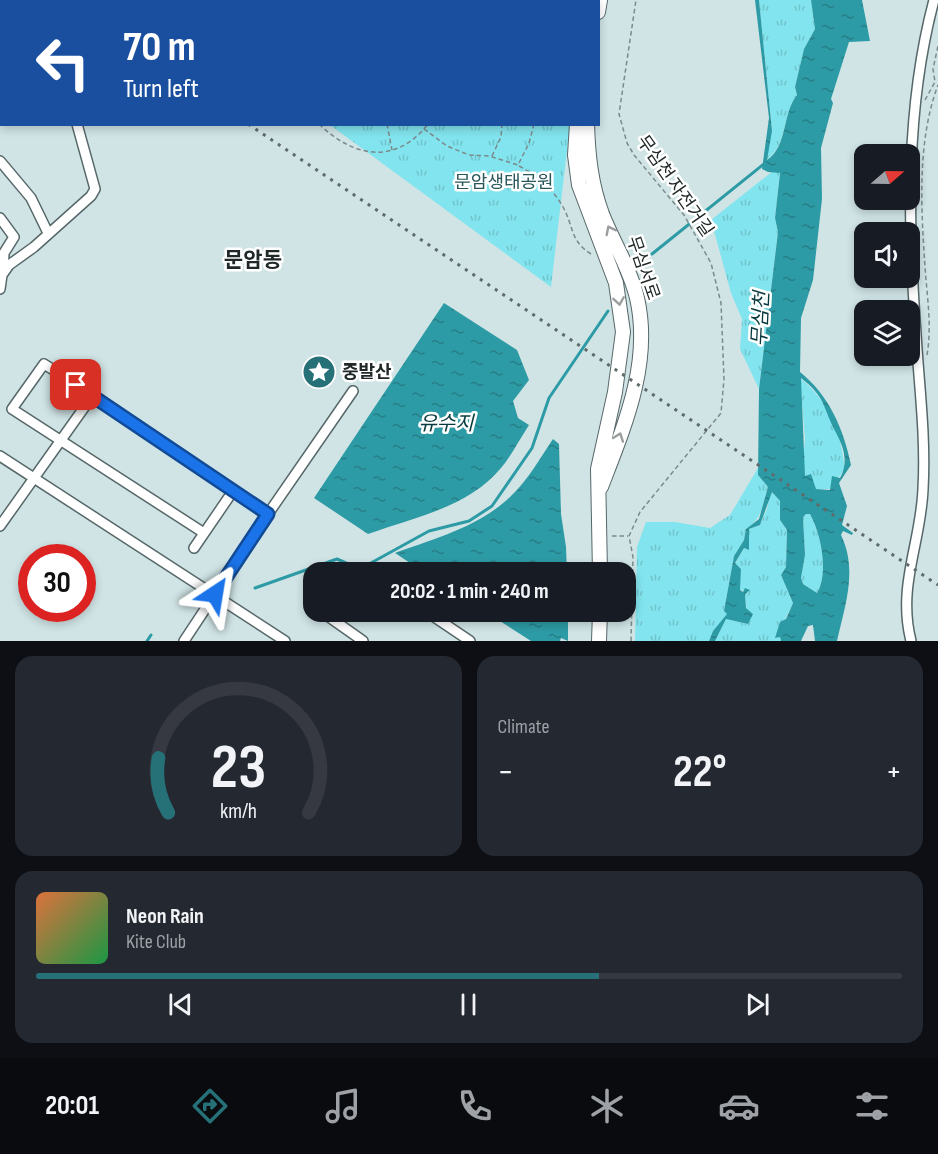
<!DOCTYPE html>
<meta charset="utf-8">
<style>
body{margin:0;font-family:"Sofia Sans Condensed","Noto Sans KR",sans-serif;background:#242831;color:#f1f3f6;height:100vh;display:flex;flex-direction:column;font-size:22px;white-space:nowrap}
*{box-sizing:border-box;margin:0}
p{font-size:20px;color:#9ea1a6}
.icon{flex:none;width:33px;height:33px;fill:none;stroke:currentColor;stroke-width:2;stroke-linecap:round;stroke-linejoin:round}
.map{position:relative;height:641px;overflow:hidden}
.side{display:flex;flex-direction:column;gap:15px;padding:15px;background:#0d0f14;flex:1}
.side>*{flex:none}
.banner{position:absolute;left:0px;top:0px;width:600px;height:126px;box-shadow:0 3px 9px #0003;background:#1a4fa0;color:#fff;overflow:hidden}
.needle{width:39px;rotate:70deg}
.fabs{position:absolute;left:854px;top:144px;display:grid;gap:12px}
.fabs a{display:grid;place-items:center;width:66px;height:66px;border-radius:12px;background:#171b24;box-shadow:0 3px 9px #0003;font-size:30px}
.speed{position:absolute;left:18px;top:544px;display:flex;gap:12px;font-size:30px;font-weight:700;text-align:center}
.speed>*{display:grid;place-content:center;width:78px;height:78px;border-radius:50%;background:#171b24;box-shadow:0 3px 9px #0003;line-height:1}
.speed .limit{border:9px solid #d22;background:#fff;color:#111}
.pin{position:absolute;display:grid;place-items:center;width:51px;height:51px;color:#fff;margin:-26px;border-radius:12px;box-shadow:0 3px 9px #0006}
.me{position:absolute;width:66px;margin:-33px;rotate:33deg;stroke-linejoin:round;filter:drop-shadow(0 0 4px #0008)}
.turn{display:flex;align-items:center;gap:21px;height:126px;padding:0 24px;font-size:27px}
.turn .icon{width:78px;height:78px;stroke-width:2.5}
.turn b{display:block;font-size:42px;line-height:51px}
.big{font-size:45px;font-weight:700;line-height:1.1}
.side .card{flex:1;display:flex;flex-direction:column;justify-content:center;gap:9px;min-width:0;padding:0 21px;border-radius:18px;background:#242831}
.side .dial{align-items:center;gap:0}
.dial svg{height:156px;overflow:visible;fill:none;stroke:#363941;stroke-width:7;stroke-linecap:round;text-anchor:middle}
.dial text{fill:#f1f3f6;stroke:none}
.song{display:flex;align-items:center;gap:18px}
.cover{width:72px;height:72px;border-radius:9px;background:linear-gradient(135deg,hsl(20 70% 55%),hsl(140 70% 35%))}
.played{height:6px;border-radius:3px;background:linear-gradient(90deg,#267077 65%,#363941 65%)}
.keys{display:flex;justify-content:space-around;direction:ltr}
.heat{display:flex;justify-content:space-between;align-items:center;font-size:33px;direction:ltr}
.side .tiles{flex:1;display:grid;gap:15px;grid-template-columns:1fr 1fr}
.card:last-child{grid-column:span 2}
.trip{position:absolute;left:303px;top:562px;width:333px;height:60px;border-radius:18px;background:#171b24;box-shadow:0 3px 9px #0003;font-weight:700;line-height:60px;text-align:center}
.tab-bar{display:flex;height:96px;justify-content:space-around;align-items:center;background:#090b0e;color:#9ea1a6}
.tab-bar .icon{width:42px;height:42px}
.tab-bar .selected{color:#267077}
.tab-bar b{font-size:27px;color:#f1f3f6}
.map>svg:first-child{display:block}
.grass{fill:url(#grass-tufts)}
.water{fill:url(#water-ripples);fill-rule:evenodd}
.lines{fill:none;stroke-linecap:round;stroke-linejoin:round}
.stream{stroke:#2d9ba5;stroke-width:3}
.street-casing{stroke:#566769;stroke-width:12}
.secondary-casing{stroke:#566769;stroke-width:16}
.path{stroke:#7c8a8b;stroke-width:1.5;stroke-dasharray:4.5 3;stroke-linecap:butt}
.street{stroke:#fff;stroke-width:9}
.secondary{stroke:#fff;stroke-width:14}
.rail{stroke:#5f6b6b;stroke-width:3;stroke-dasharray:3 6;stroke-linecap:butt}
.oneway{stroke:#9b9e9e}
.route-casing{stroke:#114b97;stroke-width:15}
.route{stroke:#1a73e8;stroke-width:10}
.labels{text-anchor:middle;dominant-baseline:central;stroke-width:5;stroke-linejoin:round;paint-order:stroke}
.park-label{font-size:18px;fill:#28565a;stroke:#fff}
.street-label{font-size:18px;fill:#202828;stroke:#fff}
.poi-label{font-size:18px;font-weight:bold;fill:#202828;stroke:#fff;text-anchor:start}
.water-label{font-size:20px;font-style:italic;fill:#073a3e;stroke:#fff}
.quarter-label{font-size:21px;font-weight:bold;fill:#202828;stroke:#fff}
</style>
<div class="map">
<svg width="938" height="641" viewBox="0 0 938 641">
<defs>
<pattern id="grass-tufts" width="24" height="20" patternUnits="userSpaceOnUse" patternTransform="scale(1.5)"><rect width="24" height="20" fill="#82e4ee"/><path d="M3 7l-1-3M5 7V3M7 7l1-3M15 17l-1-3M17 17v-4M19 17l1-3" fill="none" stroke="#70c4cc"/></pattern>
<pattern id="water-ripples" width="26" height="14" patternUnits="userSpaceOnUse" patternTransform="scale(1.5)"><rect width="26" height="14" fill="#2d9ba5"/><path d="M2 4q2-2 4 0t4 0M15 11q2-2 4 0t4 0" fill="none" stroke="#267e86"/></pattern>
</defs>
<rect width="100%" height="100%" fill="#d0e4e5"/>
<path class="grass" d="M202,0h388l-1,2z
M759,0h52l4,29 -11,20 -9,38 2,8c-15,18 -9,51 -31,65l6,-29z
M330,125h240l-19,162z
M773,171l7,1 -5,46 3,14 -19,157 -19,-40 2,-30 -11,-26 -20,-73z
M800,378c29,23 41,55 45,91l-15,20h-14l-11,-13 -2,-11 2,-27z
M758,468v7l10,12c-6,18 -5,31 -22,42l-2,11 -10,16 -10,55 4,3 -15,17 -4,10h-74l2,-94 9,-25h29l35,6 20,-13z
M771,491l9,10v19l7,10 -1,37 -5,8 12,28 -17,35 4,-2 1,5h-66l11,-22 22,5 -3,-30 2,-3 -8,-1 2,-21 -6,-5 9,-16 5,2v-21l11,-4 7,-16z
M806,514h4c11,21 19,58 7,79l-14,-9 -2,-6 4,-23 -2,-38z"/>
<path class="water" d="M755,0h4l13,131 -5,29c21,-14 15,-47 30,-65l-2,-8 9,-38 11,-20 -4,-29h51l8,41 -21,1 -18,57 2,4 -12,45 1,51 -9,81 -12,38 -1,54c29,23 44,58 51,93l-12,18 8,23 -5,19 11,8 -1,2 -9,-4 -2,4c17,35 4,70 -4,106h-22l-2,-16 -5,1 -7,15h-20l-1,-4 -5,1 5,-16 6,-3 7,-16 -12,-28 5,-8 1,-37 -7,-10v-19l-8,-9 -12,33 -11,4v21l-5,-2 -9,15 6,6 -1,21 3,2 2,-4 5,2 -5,4 1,14 7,6 -5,10 -22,-5 -11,22h-6l4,-10 14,-17 -3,-3 10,-55 10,-16 2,-11 13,-10 9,-32 -10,-12 1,-86 19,-157 -3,-14 5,-45 -12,-1 -6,-3 7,-51zM801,378c24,19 21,26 33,51 8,15 16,31 6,49l-8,-2 -2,14 -14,-1 -5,-15 -6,2zM806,514h4c11,20 19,59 7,79l-14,-9 -2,-6 4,-23 -2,-38z
M444,303l73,47 12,30 -16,21 5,17 11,7c-9,14 -18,31 -28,43 -32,39 -88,50 -133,66l-54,-36z
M553,439l6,5 2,70 5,33 1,26h-142l-30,-20c41,-15 84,-26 116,-57 17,-16 29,-38 42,-57z
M486,612h82v29l-7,-3 -1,3h-29z"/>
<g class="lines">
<path class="stream" d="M652,254l113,-91
M255,588l82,-29 23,10 69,-38 40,-10 23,-15 40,-58 17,-50 59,-87
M147,641l4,-6"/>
<g class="street-casing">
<path id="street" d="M0,87l2,-1
M0,161l31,37 17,35
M0,218l14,19 -10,16 -1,20
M0,289l2,-14 7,-10 25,-18 57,-51 4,-7 -18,-65
M93,395l-49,-31 -32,45 192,124
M0,456l285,185
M268,514l85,-123
M0,526l93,-131 175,119 -84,127
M194,548l39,-57
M322,612l41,29
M427,612l43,29
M911,641c-14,-55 10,-98 12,-152 3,-52 -4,-104 -7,-155 -8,-111 -11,-225 18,-334"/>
</g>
<g class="secondary-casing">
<path id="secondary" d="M598,12l2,-12
M577,124l-2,31 4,30 37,98 7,49 -8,60 -17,77 2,104
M587,124c1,32 4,60 15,90 11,28 28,54 35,84 15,65 -13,129 -36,189
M599,641l1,-29"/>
</g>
<path class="path" d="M225,0v2
M242,0v2
M274,0v2
M360,0l1,2
M469,0l1,2
M559,0v2
M392,2v-2
M532,2l1,-2
M925,100l10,-18 -2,-13 5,-23
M319,124c35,34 77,41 109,0
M387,124l5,26
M424,129l23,17 22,9 20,1 29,9 11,-22 5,-19
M492,156l9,-19 1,-13
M519,166c18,9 34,23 44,41 11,20 7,34 28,47
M927,355c5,-29 0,-59 -2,-88 -4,-59 -8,-126 13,-182
M612,536h16
M631,641l2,-84 -4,-21 11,-24 81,-99 3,-34 -3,-76 -10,-40 -27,-48 -50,-60 -7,-12 -8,-29 17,-114"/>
<use href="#street" class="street"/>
<use href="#secondary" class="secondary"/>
<path class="rail" d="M62,0l2,2
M73,0l3,2
M248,124l690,461"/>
</g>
<defs><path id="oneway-chevron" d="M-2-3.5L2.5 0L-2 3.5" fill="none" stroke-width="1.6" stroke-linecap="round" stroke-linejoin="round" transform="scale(1.5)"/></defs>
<g class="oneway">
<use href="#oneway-chevron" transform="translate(610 230) rotate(-117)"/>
<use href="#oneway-chevron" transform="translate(619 301) rotate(81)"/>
<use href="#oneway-chevron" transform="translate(619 437) rotate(-70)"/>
</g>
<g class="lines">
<g class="route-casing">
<path id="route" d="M76,385l192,129 -53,80"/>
</g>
<use href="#route" class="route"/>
</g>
<defs>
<g id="sight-disc" transform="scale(1.725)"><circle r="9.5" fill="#267077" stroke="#fff"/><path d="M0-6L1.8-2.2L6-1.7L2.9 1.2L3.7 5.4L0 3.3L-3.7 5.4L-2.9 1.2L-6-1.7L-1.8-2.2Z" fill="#fff"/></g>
</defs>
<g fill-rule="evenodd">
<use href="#sight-disc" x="319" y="372"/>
</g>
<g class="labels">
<g class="park-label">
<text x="504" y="182">문암생태공원</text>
</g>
<g class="street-label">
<text transform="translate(675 186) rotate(55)">무심천 자전거길</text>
<text transform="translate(643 268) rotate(71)">무심서로</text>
</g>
<g class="poi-label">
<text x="342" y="372">중발산</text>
</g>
<g class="water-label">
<text transform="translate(761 319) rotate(-87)">무심천</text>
<text x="446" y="424">유수지</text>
</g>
<g class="quarter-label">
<text x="253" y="260">문암동</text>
</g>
</g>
</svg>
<div class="fabs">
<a><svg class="needle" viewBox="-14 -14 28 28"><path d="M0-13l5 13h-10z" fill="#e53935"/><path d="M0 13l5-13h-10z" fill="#9ea1a6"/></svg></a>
<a><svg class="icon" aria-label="sound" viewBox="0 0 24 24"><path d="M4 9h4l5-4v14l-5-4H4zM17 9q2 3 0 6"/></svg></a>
<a><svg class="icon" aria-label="layers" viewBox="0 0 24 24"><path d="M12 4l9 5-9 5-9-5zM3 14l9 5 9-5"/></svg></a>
</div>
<div class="speed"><div class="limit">30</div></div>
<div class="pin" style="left:76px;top:385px;background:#d93025"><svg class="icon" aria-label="arrive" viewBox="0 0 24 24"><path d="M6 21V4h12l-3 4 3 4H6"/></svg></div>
<svg class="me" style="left:215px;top:594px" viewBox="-20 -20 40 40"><path d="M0-17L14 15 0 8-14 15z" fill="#1a73e8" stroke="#fff" stroke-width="4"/></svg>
<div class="trip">20:02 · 1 min · 240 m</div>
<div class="banner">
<div class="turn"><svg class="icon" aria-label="left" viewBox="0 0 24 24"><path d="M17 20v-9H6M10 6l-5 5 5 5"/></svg><div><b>70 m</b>Turn left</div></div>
</div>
</div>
<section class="side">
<div class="tiles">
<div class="card dial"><svg viewBox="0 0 100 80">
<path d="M14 69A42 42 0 1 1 86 69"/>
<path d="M14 69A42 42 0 0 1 9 41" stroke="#267077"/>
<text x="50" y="56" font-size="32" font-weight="700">23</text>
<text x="50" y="72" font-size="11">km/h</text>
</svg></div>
<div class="card"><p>Climate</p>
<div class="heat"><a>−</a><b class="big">22°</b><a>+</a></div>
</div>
<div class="card">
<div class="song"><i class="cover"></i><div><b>Neon Rain</b><p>Kite Club</p></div></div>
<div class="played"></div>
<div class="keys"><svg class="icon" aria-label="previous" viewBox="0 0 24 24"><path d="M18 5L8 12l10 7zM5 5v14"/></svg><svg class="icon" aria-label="pause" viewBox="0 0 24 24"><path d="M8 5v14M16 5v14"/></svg><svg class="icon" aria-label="next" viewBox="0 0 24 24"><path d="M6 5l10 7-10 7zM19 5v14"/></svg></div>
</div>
</div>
</section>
<nav class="tab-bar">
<b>20:01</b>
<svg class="icon selected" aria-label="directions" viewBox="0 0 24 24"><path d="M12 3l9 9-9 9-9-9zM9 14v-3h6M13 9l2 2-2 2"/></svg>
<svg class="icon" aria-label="music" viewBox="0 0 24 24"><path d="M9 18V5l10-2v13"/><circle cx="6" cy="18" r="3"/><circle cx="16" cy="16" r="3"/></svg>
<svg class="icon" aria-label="phone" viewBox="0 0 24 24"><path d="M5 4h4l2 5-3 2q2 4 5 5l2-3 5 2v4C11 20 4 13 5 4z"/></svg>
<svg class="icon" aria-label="climate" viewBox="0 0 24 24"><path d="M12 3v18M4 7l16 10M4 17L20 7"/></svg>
<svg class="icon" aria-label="car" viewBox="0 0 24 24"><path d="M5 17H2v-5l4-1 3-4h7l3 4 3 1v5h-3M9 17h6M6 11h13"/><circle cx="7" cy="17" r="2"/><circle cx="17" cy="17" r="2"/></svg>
<svg class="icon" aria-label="filters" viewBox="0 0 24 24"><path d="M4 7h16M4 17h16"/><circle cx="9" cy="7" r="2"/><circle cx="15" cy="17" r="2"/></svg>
</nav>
